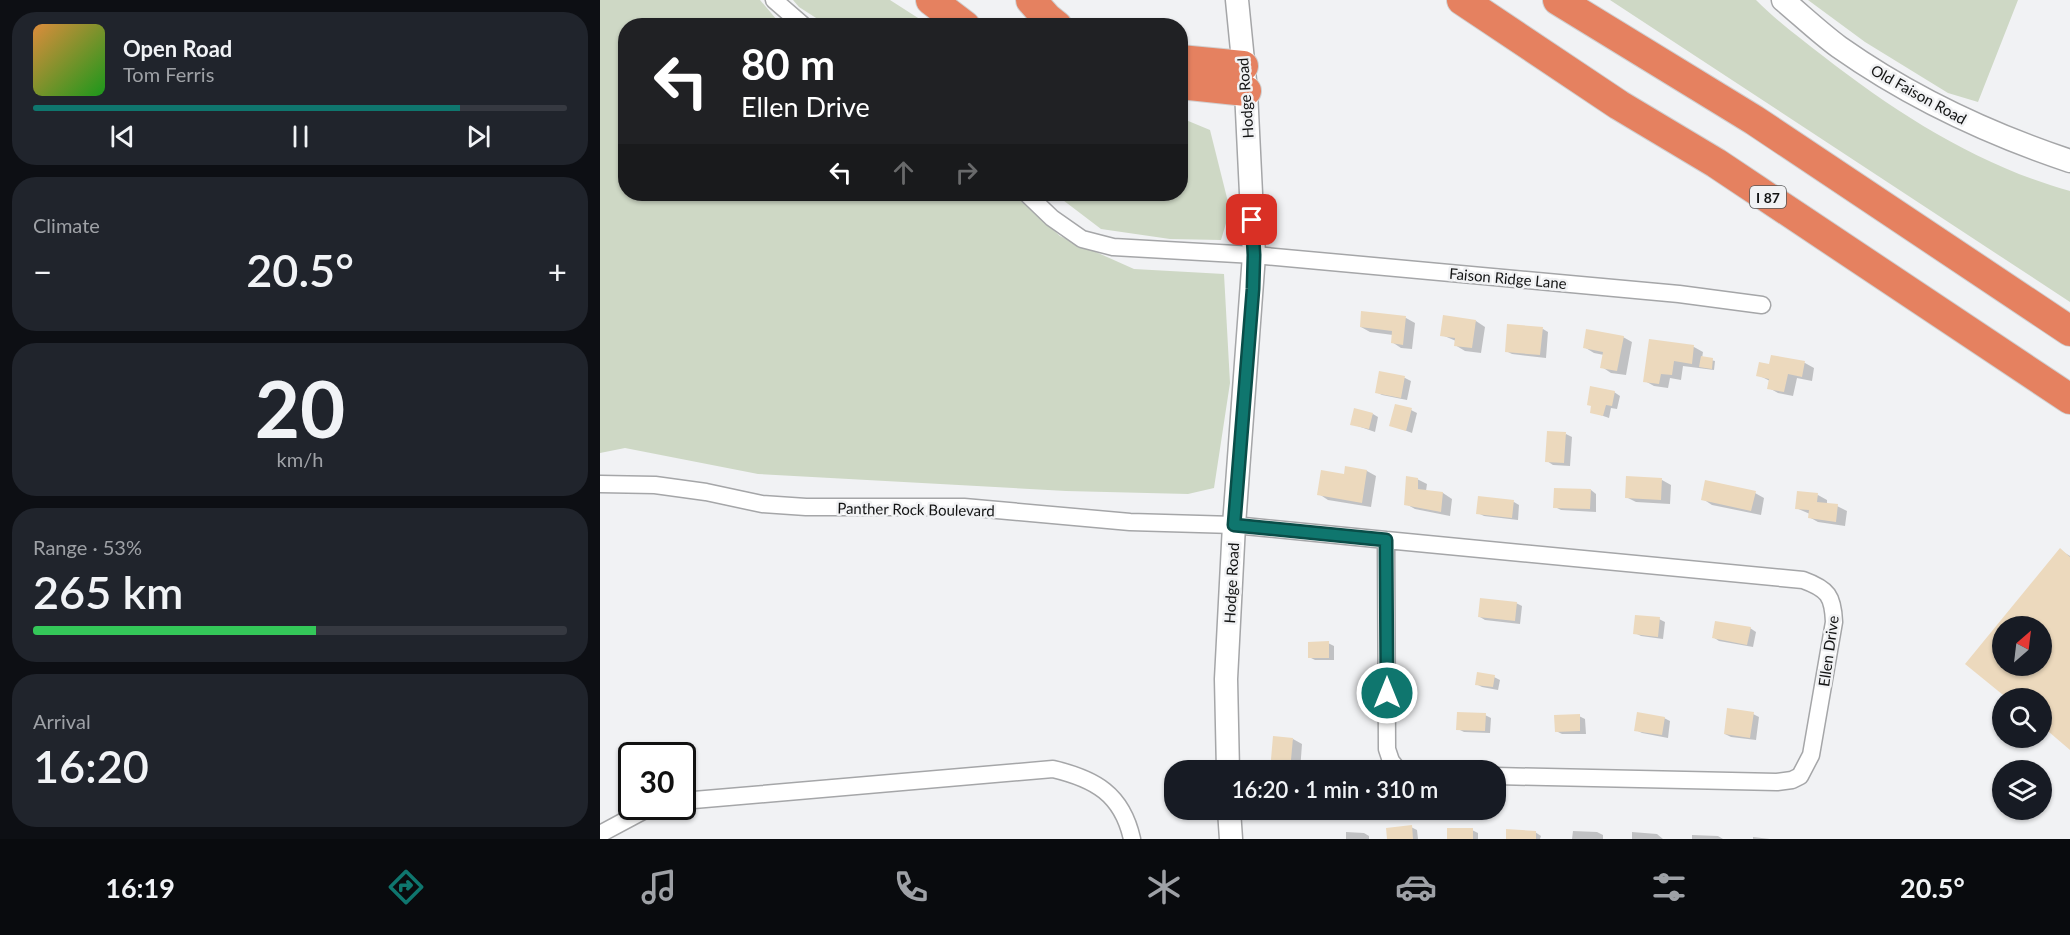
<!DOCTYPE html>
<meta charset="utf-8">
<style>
body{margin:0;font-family:Lato,sans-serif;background:#20242c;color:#f1f3f6;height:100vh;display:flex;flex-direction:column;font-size:22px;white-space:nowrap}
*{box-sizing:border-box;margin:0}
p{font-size:20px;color:#9ea1a6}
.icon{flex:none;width:33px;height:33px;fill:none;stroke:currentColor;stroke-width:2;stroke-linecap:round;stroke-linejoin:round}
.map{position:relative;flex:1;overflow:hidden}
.drawer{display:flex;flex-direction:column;gap:12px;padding:12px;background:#0d0f14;width:600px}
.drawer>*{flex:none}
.top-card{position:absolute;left:18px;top:18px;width:570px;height:183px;border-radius:24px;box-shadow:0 2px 4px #0004;background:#202124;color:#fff;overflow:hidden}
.needle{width:39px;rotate:28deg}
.fabs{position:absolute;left:1392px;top:616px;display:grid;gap:12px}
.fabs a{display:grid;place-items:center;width:60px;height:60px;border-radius:50%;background:#171b24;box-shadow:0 2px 4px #0004;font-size:30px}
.speed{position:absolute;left:18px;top:742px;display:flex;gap:12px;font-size:30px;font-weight:700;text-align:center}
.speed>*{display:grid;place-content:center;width:78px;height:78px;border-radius:50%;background:#171b24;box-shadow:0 2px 4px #0004;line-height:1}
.speed .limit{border:3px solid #111;border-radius:9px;background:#fff;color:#111}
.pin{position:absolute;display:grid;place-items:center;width:51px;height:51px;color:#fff;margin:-26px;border-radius:12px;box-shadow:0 3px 9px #0006}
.me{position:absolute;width:66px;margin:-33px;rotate:0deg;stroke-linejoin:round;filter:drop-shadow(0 0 4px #0008)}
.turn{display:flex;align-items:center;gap:21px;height:126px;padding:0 24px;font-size:27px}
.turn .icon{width:78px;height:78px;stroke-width:2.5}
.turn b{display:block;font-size:42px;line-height:51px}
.lanes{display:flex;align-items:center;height:57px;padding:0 24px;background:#0003;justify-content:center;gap:30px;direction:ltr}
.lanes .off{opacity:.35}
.big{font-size:45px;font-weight:600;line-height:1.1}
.drawer .tile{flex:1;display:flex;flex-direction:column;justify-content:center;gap:9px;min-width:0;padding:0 21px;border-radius:24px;background:#20242c}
.drawer .dial{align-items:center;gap:0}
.dial b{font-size:78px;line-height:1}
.song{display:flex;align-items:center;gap:18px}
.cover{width:72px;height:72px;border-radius:9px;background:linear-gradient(135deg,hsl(30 70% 55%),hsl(120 70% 35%))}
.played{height:6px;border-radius:3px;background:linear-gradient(90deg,#0f766e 80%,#363941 80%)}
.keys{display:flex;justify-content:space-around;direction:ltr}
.heat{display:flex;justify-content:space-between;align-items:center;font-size:33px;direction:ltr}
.charge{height:9px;border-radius:4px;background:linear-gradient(90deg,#34c759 53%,#363941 0)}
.trip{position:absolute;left:564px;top:760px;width:342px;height:60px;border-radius:24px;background:#171b24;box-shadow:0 2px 4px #0004;font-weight:600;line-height:60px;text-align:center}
.dock{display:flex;height:96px;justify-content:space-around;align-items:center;background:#090b0e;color:#9ea1a6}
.dock .icon{width:42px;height:42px}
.dock .current{color:#0f766e}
.dock b{font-size:27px;color:#f1f3f6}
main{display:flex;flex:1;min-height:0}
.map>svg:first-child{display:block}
.green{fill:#ced8c5}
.shadow{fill:#0003;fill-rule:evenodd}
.building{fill:#ecd9bd;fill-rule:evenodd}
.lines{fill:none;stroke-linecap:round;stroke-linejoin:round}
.street-casing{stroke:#a5a6a8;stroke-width:19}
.secondary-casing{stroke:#a5a6a8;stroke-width:25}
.highway-casing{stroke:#d0d0d0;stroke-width:32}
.street{stroke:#fff;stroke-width:16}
.secondary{stroke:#fff;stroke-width:22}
.highway{stroke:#e58160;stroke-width:30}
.route-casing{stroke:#0a4d48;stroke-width:15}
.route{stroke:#0f766e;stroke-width:10}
.labels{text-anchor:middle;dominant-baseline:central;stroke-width:5;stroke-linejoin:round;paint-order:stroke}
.shield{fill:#f1f2f4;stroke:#565757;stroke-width:1.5}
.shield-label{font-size:14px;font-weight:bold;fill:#131414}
.street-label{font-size:15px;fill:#131414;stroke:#f1f2f4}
</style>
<main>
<section class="drawer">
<div class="tile">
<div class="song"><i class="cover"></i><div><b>Open Road</b><p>Tom Ferris</p></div></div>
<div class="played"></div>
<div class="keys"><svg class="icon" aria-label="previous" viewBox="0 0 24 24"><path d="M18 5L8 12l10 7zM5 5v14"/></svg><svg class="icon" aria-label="pause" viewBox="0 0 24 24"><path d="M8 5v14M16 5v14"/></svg><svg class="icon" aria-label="next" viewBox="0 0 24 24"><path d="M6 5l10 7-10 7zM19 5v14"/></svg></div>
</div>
<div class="tile"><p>Climate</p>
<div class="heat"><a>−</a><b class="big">20.5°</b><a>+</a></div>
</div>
<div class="tile dial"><b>20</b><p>km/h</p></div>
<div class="tile"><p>Range · 53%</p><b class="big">265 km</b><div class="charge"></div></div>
<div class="tile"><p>Arrival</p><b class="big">16:20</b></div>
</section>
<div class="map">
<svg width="1470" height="839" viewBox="0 0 1470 839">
<rect width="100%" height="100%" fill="#f1f2f4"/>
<path class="green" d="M0,0h160l17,20 8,5 -159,1v168h387l47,42 74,33 90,5 6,109 -16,105 -26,6 -122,-3 -308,-17 -133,-26 -25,5z
M193,0h97l39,25h-102l-28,-18z
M1010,0h146c21,21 44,38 67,56 73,57 156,110 247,135v111z
M1208,0h210l-40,102 -30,-9 -83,-51z
M581,118l29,12 20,80 -9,30 -51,-1 -69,-10 -46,-35h125z"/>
<path class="shadow" d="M806,318l9,5 -3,26 -11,-1 -9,-6 1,-7 -23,-3 -9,-5z
M876,321l9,6 -4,26 -16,-2 -10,-6 1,-4 -14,-6z
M943,329l5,3 -2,26 -34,-4 -6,-3z
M1023,337l9,5 -6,33 -15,-2 -9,-6 2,-12 -10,-2 -10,-6z
M1050,340l44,7 9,5 -1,6 13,3 -1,9 -31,-4 -2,14 -11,-2 -2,10 -14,-2 -9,-5z
M1172,356l33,7 9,5 -2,13 -15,-3 -4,18 -15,-3 -9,-5 1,-7 -12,-6 12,-9z
M780,373l25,5 6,3 -4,19 -25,-5 -6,-3z
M1014,392l6,4 -3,13 -6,-1 -2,10 -17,-6z
M811,410l6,3 -5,20 -21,-8z
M773,414l5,3 -3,15 -23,-8z
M966,434l6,3 -2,29 -17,-1 -6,-4z
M746,467l21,4 9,5 -5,31 -43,-7 -9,-6 26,-18z
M817,479l10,5 -1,7 17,2 9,6 -2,17 -35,-7 -9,-5z
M1062,480l9,5 -1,19 -34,-2 -10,-5z
M991,490l5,4v18l-35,-2 -6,-3z
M1155,493l9,5 -3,17 -49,-10 -9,-6z
M1218,495l9,5v4l10,2 10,5 -2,15 -27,-4 -9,-5 1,-3 -14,-6z
M914,502l5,3 -1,15 -34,-4 -6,-3z
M1460,550l10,6v192l-28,-24v-25h-32l-43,-36zM1402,627h40v39h-40z
M916,603l6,3 -2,18 -35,-4 -5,-3z
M1059,619l6,3 -2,17 -22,-3 -6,-3z
M1150,628l6,4 -3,15 -34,-6 -6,-4z
M728,643l6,3v14h-19l-6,-3z
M894,677l6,3 -2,10 -16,-3 -6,-3z
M1153,714l6,3 -3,23 -25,-3 -6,-3z
M885,715l6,3 -1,15 -26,-1 -6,-3z
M979,716l6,3 1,15h-24l-6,-3z
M1064,718l6,3 -2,17 -26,-5 -6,-3z
M693,739l9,5 -2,27h-28z
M811,827l6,3 1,9h-30z
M872,830l6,3v6h-30z
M973,831l24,1 6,3v4h-31z
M746,832l18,1 5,3v3h-23z
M935,832l6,4 -1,3h-33z
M1032,832l25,2 6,5h-31z
M1092,835l26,1 5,3h-31z
M1153,837l17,2h-17z"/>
<path class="building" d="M761,311l45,5 -3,29 -12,-2 1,-12 -32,-4z
M843,315l33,5 -4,28 -18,-2 1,-8 -15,-2z
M907,324l36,3 -3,28 -35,-3z
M986,329l38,7 -7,35 -17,-3 3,-16 -20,-4z
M1049,339l45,6 -2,19 -18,-3 -2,14 -11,-1 -2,10 -16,-2z
M1171,355l34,6 -3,16 -14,-3 -4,18 -17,-3 2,-10 -13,-3 3,-14 10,2z
M1101,356l12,2 -1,11 -13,-2z
M779,371l26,5 -4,22 -26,-5z
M990,386l25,5 -3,15 -6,-1 -3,11 -13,-3 1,-7 -4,-1z
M795,404l17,4 -6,23 -17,-5z
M754,408l19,5 -4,16 -19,-4z
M947,431l19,1 -2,31 -19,-1z
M745,466l22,4 -5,33 -45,-8 4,-25 23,4z
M806,476l12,2v11l25,3 -2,20 -37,-7z
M1026,476l36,2 -1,22 -36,-2z
M1105,480l51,11 -5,20 -50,-11z
M954,488l37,1 -1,20 -37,-1z
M1197,491l21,2 -1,9 21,2 -2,18 -28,-4 1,-8 -14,-1z
M878,496l36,4 -2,18 -36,-4z
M1460,548l10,9v193l-28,-24v-27h-34l-43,-35zM1402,627h40v39h-40z
M880,598l37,4 -2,19 -37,-4z
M1035,615l25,2 -2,20 -25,-3z
M1115,621l36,6 -4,18 -35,-7z
M729,641v17h-21v-16z
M877,672l18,3 -2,12 -18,-2z
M1127,708l27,4 -4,26 -26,-4z
M857,712l29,1 -1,18 -29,-1z
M1037,712l28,5 -3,18 -28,-4z
M980,714v17l-25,1 -1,-17z
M673,736l20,2 -3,33h-20z
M812,825l1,14h-26l-1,-11z
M847,828h26v11h-26z
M906,829l30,2v8h-30z"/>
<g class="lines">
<g class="street-casing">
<path id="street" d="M174,0l30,26
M427,194l25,24 30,21 31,8 141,8 425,39 83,11
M0,484l55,1 51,7 56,12 44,3h158l166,15 104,3 152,15
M799,771l-8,-10 -4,-12 -1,-209 417,40c25,9 30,16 31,42l-23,133 -11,21 -8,4 -15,2 -281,-6
M82,801l371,-32c42,10 69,25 79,70
M0,834l43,-23 14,-4"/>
</g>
<g class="secondary-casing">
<path id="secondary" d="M1183,0c19,16 37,33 56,47 71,50 150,87 231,114
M628,771l-2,-92 8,-154 20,-270 -8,-164 -9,-91
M629,810l2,29"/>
</g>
<g class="highway-casing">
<path id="highway" d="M331,0l34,26
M431,0l16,18 10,8
M862,0l157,105 97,58 354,236
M958,0l196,120 316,211
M580,60l63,6
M580,84l66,7"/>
</g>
<use href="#street" class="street"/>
<use href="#secondary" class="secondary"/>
<use href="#highway" class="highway"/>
</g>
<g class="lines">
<g class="route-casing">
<path id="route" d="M652,220l2,35 -1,34 -19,236 152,15 1,153"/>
</g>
<use href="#route" class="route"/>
</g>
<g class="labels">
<rect class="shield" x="1150" y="186" width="36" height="22" rx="4.5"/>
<g class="shield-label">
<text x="1168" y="197">I 87</text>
</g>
<g class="street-label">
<text transform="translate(1319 94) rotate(29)">Old Faison Road</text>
<text transform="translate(645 98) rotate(-94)">Hodge Road</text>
<text transform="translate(908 278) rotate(5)">Faison Ridge Lane</text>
<text transform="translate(316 509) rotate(1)">Panther Rock Boulevard</text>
<text transform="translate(631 583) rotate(-87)">Hodge Road</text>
<text transform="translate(1228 651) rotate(-82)">Ellen Drive</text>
</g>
</g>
</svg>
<div class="fabs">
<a><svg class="needle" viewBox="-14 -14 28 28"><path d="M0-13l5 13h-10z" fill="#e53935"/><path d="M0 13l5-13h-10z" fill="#9ea1a6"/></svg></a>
<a><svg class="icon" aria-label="search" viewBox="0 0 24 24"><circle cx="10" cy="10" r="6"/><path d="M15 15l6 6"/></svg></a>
<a><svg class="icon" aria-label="layers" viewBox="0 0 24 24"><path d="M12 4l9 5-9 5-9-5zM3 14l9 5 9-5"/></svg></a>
</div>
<div class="speed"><div class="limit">30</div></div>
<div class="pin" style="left:652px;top:220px;background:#d93025"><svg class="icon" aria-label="arrive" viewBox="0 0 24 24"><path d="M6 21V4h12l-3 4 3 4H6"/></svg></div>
<svg class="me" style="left:787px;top:693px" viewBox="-20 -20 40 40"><circle r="17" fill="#0f766e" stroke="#fff" stroke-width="3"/><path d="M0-11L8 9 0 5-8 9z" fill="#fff"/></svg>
<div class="trip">16:20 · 1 min · 310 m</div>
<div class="top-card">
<div class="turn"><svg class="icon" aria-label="left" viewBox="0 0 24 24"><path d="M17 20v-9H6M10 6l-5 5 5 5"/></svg><div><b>80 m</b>Ellen Drive</div></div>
<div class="lanes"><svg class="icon" aria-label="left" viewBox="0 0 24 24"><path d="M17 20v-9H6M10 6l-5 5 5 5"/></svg><svg class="icon off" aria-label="ahead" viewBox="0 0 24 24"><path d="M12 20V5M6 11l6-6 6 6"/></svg><svg class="icon off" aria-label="right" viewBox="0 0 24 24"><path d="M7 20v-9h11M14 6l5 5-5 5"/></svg></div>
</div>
</div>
</main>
<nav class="dock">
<b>16:19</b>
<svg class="icon current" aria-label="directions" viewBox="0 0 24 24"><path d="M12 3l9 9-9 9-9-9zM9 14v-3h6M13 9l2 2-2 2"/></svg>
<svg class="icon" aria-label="music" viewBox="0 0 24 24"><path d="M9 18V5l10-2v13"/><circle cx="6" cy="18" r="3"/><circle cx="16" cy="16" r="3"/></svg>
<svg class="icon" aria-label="phone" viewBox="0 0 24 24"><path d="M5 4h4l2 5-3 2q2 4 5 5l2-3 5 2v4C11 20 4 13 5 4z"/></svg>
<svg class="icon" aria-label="climate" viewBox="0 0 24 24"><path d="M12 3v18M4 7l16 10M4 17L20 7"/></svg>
<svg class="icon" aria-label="car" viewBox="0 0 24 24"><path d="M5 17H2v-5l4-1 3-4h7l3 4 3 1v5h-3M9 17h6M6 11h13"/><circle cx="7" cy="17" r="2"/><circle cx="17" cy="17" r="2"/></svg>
<svg class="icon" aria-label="filters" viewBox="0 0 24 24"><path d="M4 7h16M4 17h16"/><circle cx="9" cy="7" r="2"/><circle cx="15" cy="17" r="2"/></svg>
<b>20.5°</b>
</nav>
